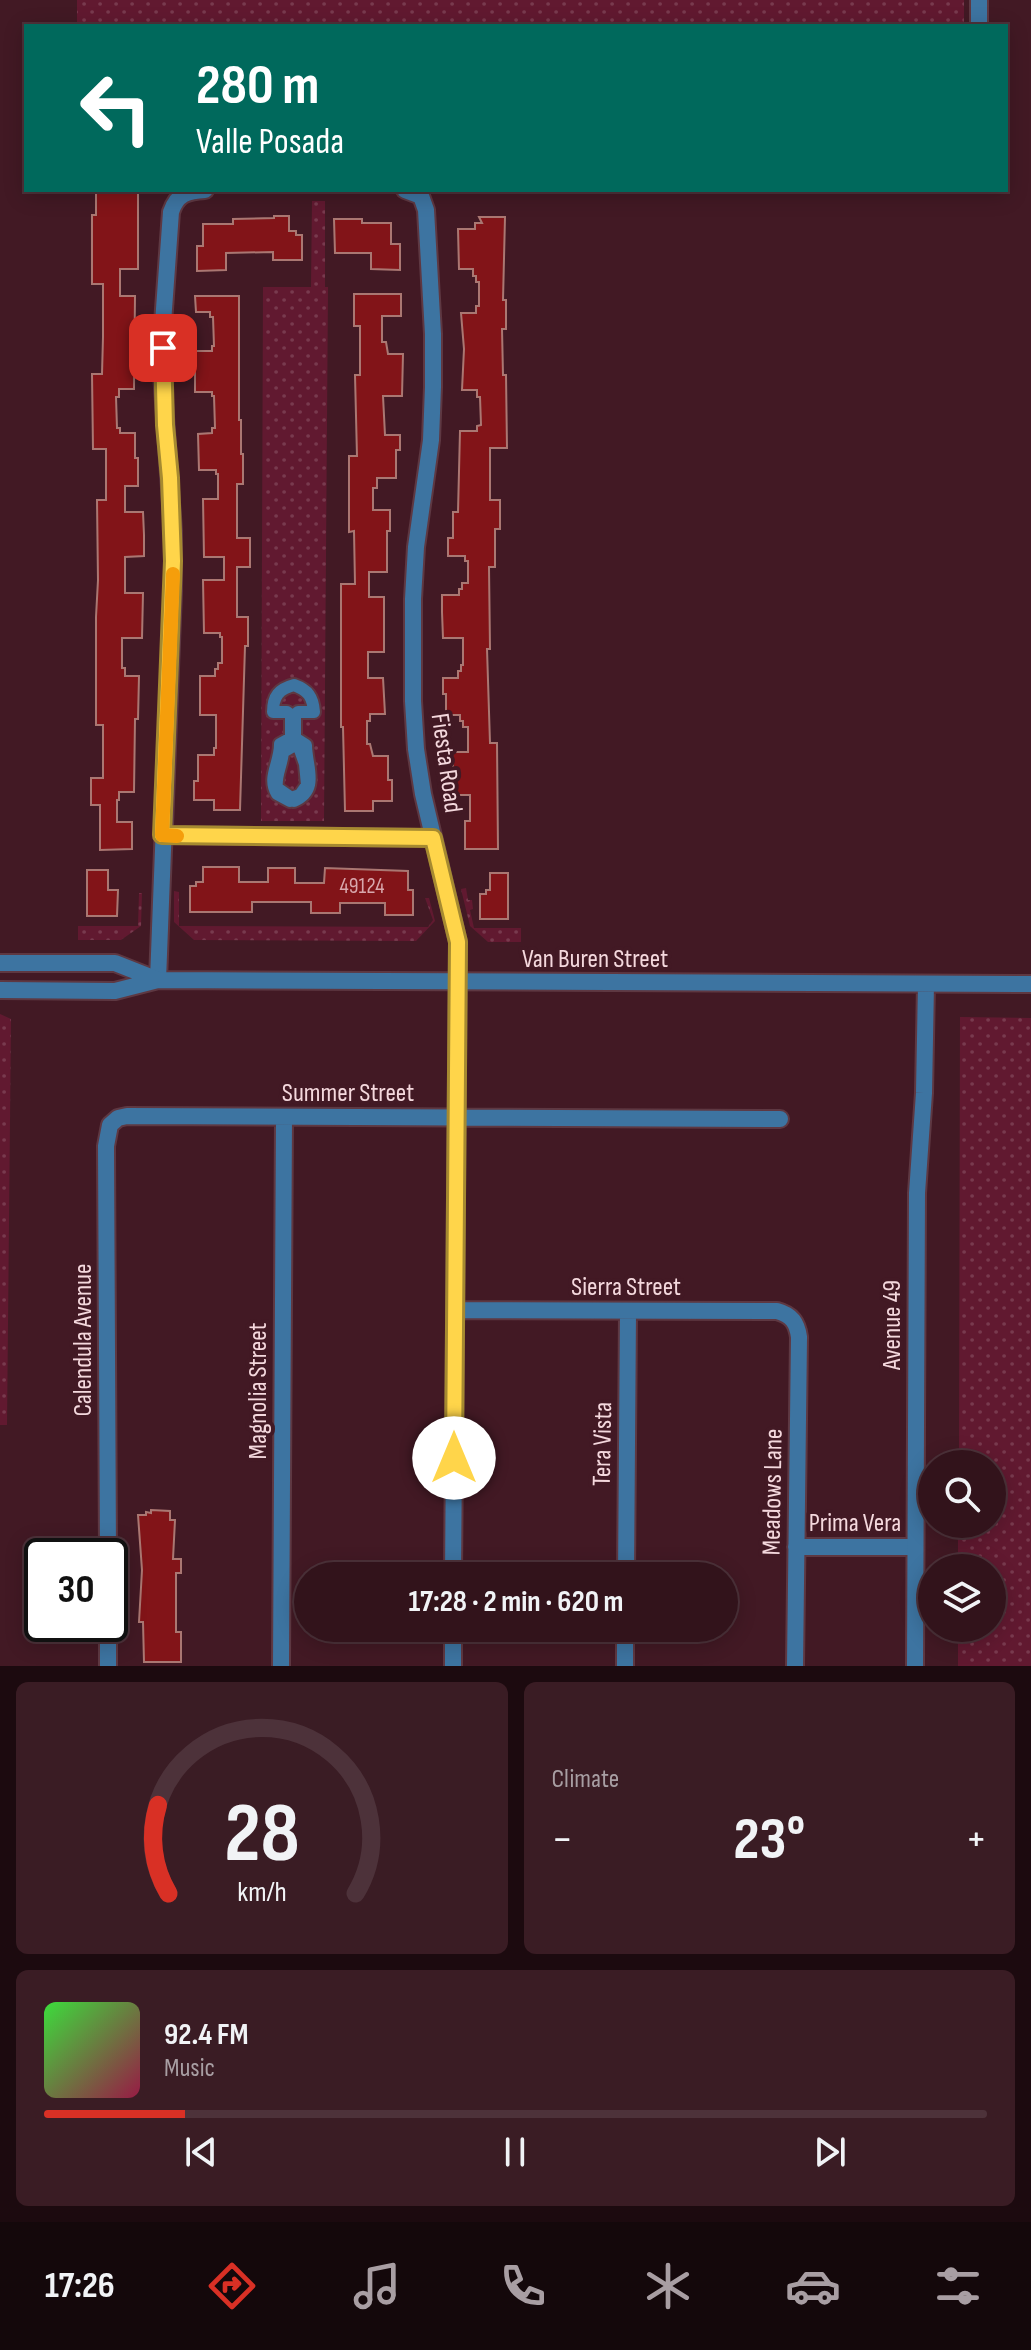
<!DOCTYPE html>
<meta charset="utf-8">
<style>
body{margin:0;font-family:"Sofia Sans Condensed",sans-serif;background:#3a1c24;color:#f1f3f6;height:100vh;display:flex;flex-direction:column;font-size:30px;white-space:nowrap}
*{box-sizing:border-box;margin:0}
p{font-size:26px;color:#a89ea3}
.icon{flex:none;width:44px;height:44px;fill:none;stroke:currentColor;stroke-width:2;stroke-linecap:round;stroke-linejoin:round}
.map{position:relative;height:1666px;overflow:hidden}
.sheet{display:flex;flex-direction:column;gap:16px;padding:16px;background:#1c0a0f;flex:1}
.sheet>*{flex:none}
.hud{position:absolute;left:24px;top:24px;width:984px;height:168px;border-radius:0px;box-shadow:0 4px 20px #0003,0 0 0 2px #4d323a;background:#00695c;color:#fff;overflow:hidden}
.controls{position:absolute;left:918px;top:1450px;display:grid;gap:16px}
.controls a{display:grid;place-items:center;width:88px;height:88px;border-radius:50%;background:#32131b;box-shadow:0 4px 20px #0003,0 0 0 2px #4d323a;font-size:40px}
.speed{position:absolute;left:24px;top:1538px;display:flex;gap:16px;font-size:40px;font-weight:700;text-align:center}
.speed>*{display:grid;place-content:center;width:104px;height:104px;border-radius:50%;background:#32131b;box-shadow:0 4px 20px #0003,0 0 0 2px #4d323a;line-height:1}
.speed .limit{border:4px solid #111;border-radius:12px;background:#fff;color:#111}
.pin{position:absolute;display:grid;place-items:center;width:68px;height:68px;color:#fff;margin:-34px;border-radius:16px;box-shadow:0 4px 12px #0006}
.me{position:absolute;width:88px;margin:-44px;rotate:0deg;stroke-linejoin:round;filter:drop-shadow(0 0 6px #0008)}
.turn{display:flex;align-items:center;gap:28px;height:168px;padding:0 40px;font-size:36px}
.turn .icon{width:104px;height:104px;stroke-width:2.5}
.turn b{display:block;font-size:56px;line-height:68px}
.big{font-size:60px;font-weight:700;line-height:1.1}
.sheet .widget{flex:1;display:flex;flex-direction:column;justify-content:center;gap:12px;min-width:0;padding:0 28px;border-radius:12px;background:#3a1c24}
.sheet .dial{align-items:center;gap:0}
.dial svg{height:208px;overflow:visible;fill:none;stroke:#4d323a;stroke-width:7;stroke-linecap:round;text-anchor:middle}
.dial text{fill:#f1f3f6;stroke:none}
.song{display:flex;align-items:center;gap:24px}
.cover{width:96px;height:96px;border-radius:12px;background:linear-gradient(135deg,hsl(120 70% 55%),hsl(340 70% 35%))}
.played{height:8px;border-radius:4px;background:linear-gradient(90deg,#d93025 15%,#4d323a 15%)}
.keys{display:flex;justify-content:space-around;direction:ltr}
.heat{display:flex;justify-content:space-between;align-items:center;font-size:44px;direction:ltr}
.sheet .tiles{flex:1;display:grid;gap:16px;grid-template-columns:1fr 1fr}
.widget:last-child{grid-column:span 2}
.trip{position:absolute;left:294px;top:1562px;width:444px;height:80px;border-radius:40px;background:#32131b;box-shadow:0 4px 20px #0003,0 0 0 2px #4d323a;font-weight:700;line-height:80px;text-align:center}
.menu{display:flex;height:128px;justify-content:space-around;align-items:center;background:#14080b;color:#a89ea3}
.menu .icon{width:56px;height:56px}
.menu .on{color:#d93025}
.menu b{font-size:36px;color:#f1f3f6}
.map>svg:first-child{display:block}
.grass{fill:url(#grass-dots)}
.building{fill:#821418;stroke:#aa7772;stroke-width:2}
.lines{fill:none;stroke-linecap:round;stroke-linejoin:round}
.pedestrian-casing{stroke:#5e3842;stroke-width:16}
.minor-casing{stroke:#5e3842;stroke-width:20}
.tertiary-casing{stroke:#5e3842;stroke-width:20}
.pedestrian{stroke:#3d74a1;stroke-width:12}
.minor{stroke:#3d74a1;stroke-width:16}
.tertiary{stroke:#3d74a1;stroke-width:16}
.route-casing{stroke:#a68a30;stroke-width:20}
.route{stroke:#ffd54a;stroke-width:14}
.slow{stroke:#f59e0b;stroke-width:14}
.labels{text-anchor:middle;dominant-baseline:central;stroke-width:8;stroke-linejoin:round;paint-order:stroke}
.number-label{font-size:22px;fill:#d8a7ac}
.street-label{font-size:26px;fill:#f4d8dd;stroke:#421924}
</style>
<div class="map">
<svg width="1031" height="1666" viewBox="0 0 1031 1666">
<defs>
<pattern id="grass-dots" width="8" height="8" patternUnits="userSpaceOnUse" patternTransform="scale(2)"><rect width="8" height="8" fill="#611930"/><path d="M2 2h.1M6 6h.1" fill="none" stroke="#783a4e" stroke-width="1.8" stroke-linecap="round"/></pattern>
</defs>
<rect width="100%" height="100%" fill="#421924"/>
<path class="grass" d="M77,0h887v26h-887z
M312,201h13v86h3l-4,534h-63l2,-534h48z
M466,888l2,12h4l1,9 -3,1 4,18h47v14h-33l-18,-16 -9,-37z
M174,891l5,1v34l249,1 5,-7 -8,-22h4l6,23 -19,20 -222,-1 -20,-18z
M139,893h3l-1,33 -20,14h-43v-14h60z
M0,1014l11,5 -4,406h-7z
M960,1017l71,1v648h-73v-38h34v-60h-34v-44h34v-60h-33z"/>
<path class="building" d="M96,190h42v79h-18v27h15l-1,93h-15v8h-3l1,31h3v5h15v25h3v28h-13v26h18l1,23v21l-19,1v36h18l-1,45h-20v30h3v8h14l-1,43h-3l-1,73h-15v8h-2v22h15v27l-32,1v-45h-9v-27h12v-53h-7v-108l2,-37 -1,-80h9v-51h-13l-1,-75h10l1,-37v-53h-11v-69h4z
M274,216h15v15h7v4h6v25h-29v-8l-47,1v17l-29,1v-25h6v-22h30v-5l41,-1z
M479,217h26l-2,83h3v29h-4l1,46h3l1,73h-17v52h10v29h-5v38h-6l1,82h-3l3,94h7l1,106h-33v-28h5v-26h-15l-3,-43h16v-25h-5v-6h-3v-6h-14v-21h-3v-16h15v-7h3v-6h2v-27h-20l-1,-26v-17h17v-6h3v-6h6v-22h-3v-5h-17v-18h5v-26h5l2,-81h17v-5l4,-1 -1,-28h-3v-7h-15l2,-41 -3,-36h15v-7h3v-24h-3v-6h-3v-7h-14l-1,-40h17v-6h7z
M334,219h28v4h29v21h9v26l-29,-1v-16h-36z
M354,294h47v22h-19v26h4l2,12h15l-1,42h-19l2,39h15v15h-4v28h-19v10h-4v22h17v21h-3v41h-18v25h15v55h-16v26h15l2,36h-15v7h-3v23h3l3,12h15v24h4v21h-19v10h-28l-2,-84h-2v-143h14l-1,-53 -5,1v-76h8l-2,-81h5v-49h-6z
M195,296h44v124h2v34h2v30h-6v54h13v29h-13v50h11v29h-3l-5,164h-26v-10h-20v-19h4v-26h16v-7h2v-33h-16v-39h15v-7h3v-6h4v-26h-2v-4h-16l-1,-53h21v-23h-20l-1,-58h15v-25h-2v-4h-17l-1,-36 14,-1v-5h3l-1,-32h-2v-4h-17v-41h17v-5h2l-1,-29h-3v-5h-14z
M203,867h36v15h29v-14h27v15h29l1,-15 83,3v19h5v25h-28v-12h-45v10h-29v-11h-59v10h-62v-26h6v-4h7z
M87,870h21v20h10l-1,26h-30z
M490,873h18v46h-28v-25h6v-4h4z
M151,1510l19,1v9h5l-2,39h8v14h-5v59h5v30h-37l-1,-40h-4l3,-52 -4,-55h8v-3l5,1z"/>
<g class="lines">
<g class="pedestrian-casing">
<path id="pedestrian" d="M294,685c14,5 19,12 20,27h-16l-3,3v23l11,7c0,21 14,45 -12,56v-4l6,-2 7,-10 -2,-21 -6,-17 -6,-1 -10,6c-1,13 -8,24 -6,36l13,9v4l-13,-7c-10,-17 3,-30 3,-50l11,-6v-23l-4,-3h-14c0,-16 6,-23 21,-27z"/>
</g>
<g class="minor-casing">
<path id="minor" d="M979,0v26
M405,190l16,6 5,14 7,124v53l-2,53 -15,107 -3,52v102l3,48 7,45 35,148 -5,634
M162,835l271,3
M158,980l15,-389v-60l-11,-157 1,-51 8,-111c6,-18 16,-21 34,-22
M456,1310l321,1c15,4 20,12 22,26l-4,329
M796,1547h119
M108,1556l-2,-410 4,-21 8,-7 9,-2 653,3
M626,1576l2,-264
M108,1624v42
M281,1666l3,-549
M453,1666v-38
M625,1666v-38"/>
</g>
<g class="tertiary-casing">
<path id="tertiary" d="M0,963h115l43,17
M0,990l115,1 43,-11 873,4
M915,1666l2,-473 7,-100 2,-109"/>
</g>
<use href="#pedestrian" class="pedestrian"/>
<use href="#minor" class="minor"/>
<use href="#tertiary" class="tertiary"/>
</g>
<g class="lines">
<g class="route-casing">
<path id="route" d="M163,348l2,77 5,53 3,83 -11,274 271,3 25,104 -4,516"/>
</g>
<use href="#route" class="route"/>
<path class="slow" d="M173,574l-11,261 15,1"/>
</g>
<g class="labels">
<g class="number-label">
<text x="362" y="886">49124</text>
</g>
<g class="street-label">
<text transform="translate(446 763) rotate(82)">Fiesta Road</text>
<text x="595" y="959">Van Buren Street</text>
<text x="348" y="1093">Summer Street</text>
<text x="626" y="1287">Sierra Street</text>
<text transform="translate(892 1325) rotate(-90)">Avenue 49</text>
<text transform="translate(83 1340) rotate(-90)">Calendula Avenue</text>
<text transform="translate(258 1391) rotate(-90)">Magnolia Street</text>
<text transform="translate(603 1444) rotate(-89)">Tera Vista</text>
<text transform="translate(773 1492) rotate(-89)">Meadows Lane</text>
<text x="855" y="1523">Prima Vera</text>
</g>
</g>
</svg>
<div class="controls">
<a><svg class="icon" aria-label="search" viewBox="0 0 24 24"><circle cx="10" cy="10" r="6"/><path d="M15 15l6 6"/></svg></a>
<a><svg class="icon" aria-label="layers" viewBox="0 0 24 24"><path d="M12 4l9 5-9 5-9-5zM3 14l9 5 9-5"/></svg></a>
</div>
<div class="speed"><div class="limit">30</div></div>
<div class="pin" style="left:163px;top:348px;background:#d93025"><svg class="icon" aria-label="arrive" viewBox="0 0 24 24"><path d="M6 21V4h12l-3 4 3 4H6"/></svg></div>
<svg class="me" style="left:454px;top:1458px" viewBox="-20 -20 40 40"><circle r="19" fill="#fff"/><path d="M0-13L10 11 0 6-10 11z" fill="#ffd54a"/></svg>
<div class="trip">17:28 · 2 min · 620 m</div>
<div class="hud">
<div class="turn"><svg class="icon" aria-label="left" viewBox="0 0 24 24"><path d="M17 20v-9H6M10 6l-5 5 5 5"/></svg><div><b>280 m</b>Valle Posada</div></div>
</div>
</div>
<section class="sheet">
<div class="tiles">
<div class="widget dial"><svg viewBox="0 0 100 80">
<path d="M14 69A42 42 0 1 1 86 69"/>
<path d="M14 69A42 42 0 0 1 10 35" stroke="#d93025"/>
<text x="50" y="56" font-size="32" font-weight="700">28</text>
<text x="50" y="72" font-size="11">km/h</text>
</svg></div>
<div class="widget"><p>Climate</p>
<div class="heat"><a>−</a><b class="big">23°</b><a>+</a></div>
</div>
<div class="widget">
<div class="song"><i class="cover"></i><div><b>92.4 FM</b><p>Music</p></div></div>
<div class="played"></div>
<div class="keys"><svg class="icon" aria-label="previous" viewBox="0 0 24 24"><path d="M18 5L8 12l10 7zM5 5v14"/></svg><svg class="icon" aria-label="pause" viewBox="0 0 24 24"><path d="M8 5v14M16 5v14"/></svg><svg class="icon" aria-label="next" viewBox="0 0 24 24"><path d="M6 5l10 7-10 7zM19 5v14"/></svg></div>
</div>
</div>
</section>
<nav class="menu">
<b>17:26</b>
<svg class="icon on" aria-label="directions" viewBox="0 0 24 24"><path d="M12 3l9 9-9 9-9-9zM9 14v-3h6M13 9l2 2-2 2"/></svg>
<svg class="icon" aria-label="music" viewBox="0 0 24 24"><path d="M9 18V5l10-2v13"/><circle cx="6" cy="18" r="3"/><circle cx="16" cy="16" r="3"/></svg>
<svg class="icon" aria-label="phone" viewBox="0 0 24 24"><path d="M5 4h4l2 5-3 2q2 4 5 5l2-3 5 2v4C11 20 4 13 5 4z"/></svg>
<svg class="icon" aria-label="climate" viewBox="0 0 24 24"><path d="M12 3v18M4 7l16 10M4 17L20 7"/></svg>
<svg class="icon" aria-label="car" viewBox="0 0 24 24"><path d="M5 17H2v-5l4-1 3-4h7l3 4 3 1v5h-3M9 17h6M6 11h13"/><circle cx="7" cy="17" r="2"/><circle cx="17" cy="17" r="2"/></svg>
<svg class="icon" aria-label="filters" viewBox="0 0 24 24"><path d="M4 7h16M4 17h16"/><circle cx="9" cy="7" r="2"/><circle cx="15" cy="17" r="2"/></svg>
</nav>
